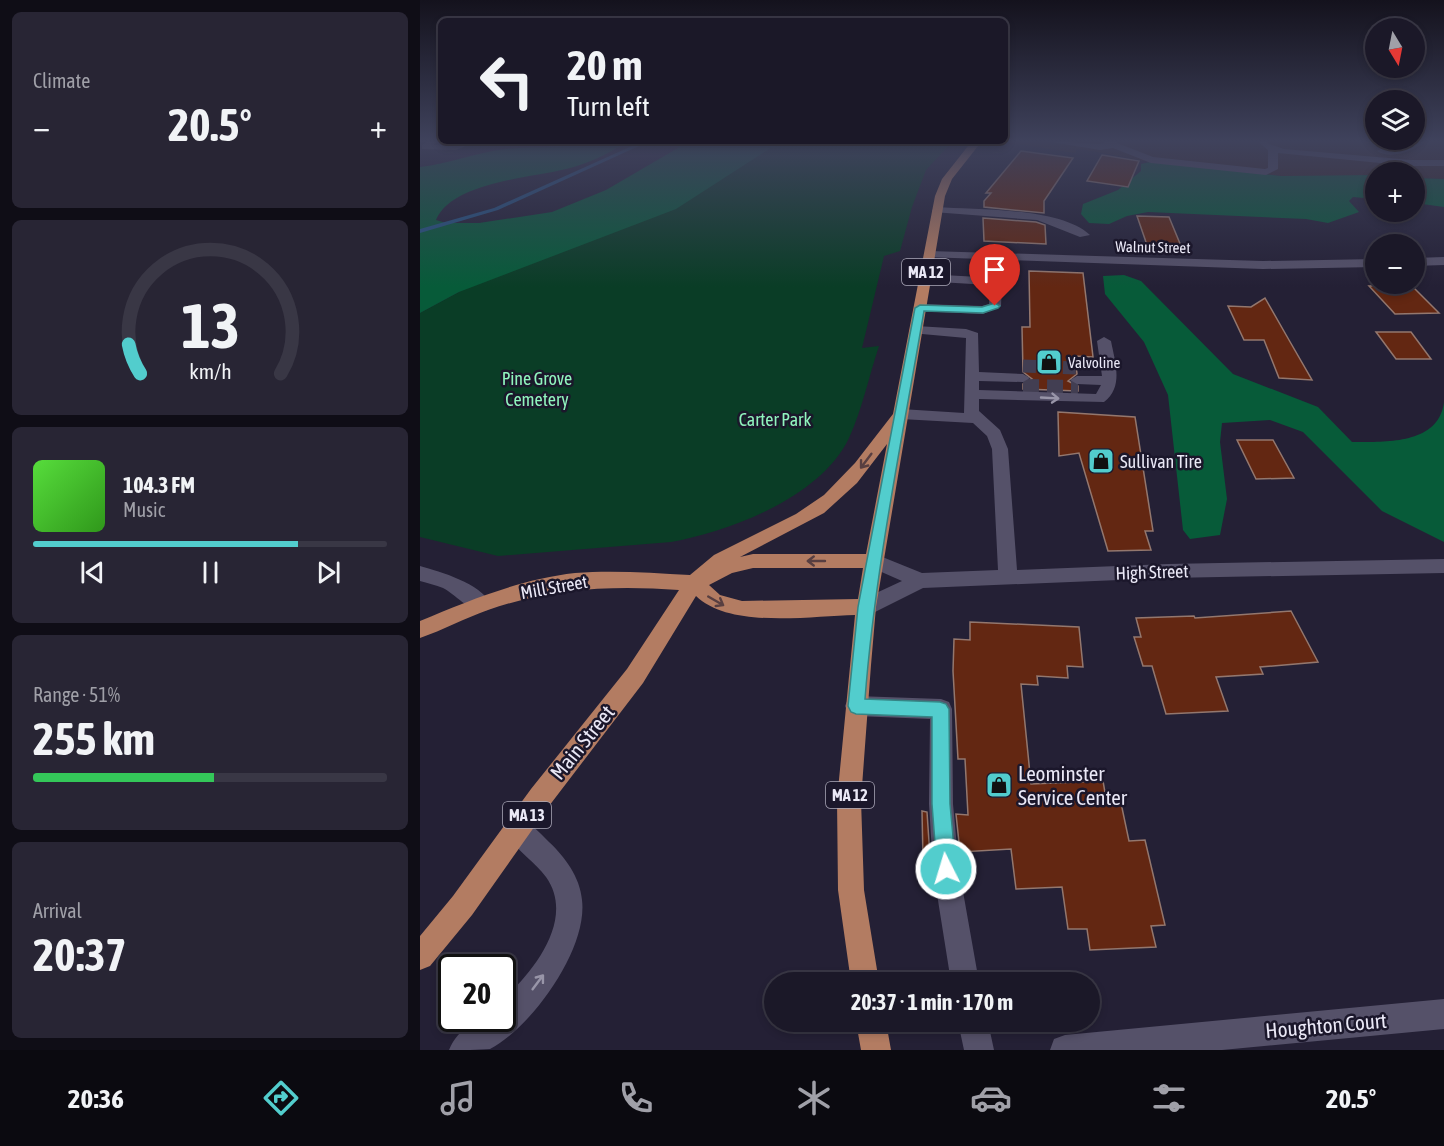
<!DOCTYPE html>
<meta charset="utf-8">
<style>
body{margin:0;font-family:"Asap Condensed",sans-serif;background:#282534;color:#f1f3f6;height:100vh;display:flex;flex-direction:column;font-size:22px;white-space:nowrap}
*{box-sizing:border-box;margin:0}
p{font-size:20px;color:#a0a0a8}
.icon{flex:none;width:33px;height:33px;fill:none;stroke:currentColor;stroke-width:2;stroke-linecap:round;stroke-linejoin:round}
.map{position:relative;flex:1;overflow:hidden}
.details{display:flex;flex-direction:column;gap:12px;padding:12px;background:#0f0d16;width:420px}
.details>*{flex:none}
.top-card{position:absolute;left:18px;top:18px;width:570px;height:126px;border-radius:9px;box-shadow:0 3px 9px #0003,0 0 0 2px #393745;background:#1b1828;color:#f1f3f6;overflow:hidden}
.needle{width:39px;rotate:170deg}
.buttons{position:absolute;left:945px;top:18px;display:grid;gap:12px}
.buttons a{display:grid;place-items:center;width:60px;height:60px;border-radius:50%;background:#1b1828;box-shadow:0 3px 9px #0003,0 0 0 2px #393745;font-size:30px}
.speed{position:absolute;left:18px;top:954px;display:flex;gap:12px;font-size:30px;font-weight:700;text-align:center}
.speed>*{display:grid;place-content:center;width:78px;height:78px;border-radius:50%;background:#1b1828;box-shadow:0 3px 9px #0003,0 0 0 2px #393745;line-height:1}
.speed .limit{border:3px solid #111;border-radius:9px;background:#fff;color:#111}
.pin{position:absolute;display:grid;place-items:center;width:51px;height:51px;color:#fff;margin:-62px -26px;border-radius:50% 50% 50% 0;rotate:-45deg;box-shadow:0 0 6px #0007}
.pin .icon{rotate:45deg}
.me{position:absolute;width:66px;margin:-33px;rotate:355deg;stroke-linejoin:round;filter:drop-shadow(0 0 4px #0008)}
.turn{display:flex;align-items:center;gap:21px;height:126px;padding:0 30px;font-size:27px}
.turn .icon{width:78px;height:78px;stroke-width:2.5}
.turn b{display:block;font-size:42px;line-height:51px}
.big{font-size:45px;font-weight:700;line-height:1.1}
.details .card{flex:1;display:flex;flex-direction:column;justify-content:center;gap:9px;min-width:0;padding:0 21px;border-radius:9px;background:#282534}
.details .dial{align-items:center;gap:0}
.dial svg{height:156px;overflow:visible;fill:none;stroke:#393745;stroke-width:7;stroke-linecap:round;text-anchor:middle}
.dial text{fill:#f1f3f6;stroke:none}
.song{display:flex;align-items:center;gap:18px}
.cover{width:72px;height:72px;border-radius:9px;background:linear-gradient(135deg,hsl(110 70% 55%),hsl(110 70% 35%))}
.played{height:6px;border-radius:3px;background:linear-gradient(90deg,#52cdcd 75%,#393745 75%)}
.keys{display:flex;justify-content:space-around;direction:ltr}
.heat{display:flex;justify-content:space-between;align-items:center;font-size:33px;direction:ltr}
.charge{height:9px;border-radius:4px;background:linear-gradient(90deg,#34c759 51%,#393745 0)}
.trip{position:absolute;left:344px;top:972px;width:336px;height:60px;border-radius:30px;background:#1b1828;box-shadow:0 3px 9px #0003,0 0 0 2px #393745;font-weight:700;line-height:60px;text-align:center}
.menu{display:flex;height:96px;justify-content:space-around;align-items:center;background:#0b0a10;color:#a0a0a8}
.menu .icon{width:42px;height:42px}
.menu .current{color:#52cdcd}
.menu b{font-size:27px;color:#f1f3f6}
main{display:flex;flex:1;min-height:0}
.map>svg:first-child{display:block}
.education{fill:#392525}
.green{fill:#0a3d26}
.forest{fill:#075b39}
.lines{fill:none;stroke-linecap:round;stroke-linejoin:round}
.stream{fill:#255584;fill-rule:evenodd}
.building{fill:#632712;stroke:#93776e;stroke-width:1.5}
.minor-tunnel-far1{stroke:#423e52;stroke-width:13;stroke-dasharray:13 7;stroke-linecap:butt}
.minor-tunnel{stroke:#423e52;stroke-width:16;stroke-dasharray:16 8;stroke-linecap:butt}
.minor{fill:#555169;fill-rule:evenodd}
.major{fill:#b37c62;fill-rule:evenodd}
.oneway{stroke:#9895a8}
.oneway2{stroke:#583f41}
.route{fill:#52cdcd;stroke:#358585;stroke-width:1.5}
.labels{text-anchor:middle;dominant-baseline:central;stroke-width:5;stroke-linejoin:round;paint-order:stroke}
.far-street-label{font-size:15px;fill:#eae8f6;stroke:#1b172b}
.far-poi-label{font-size:15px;fill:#eae8f6;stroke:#1b172b;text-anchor:start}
.shield{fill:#1b172b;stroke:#aca9b9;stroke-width:1.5}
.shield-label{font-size:16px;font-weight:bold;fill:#eae8f6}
.park-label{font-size:18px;fill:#90f5be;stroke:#1b172b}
.poi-label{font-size:18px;fill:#eae8f6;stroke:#1b172b;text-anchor:start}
.street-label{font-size:18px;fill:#eae8f6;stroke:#1b172b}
.near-street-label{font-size:21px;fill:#eae8f6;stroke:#1b172b}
.near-poi-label{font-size:21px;fill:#eae8f6;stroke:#1b172b;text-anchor:start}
</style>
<main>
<section class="details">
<div class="card"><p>Climate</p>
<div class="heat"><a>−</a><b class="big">20.5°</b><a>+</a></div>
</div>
<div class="card dial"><svg viewBox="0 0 100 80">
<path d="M14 69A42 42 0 1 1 86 69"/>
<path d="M14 69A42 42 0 0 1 8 54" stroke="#52cdcd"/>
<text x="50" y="56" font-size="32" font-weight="700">13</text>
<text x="50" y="72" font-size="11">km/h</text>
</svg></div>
<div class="card">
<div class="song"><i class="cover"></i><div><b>104.3 FM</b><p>Music</p></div></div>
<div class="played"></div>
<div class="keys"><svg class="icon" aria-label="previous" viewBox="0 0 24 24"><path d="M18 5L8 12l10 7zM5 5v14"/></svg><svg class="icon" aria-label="pause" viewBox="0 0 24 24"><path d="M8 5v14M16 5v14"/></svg><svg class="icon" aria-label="next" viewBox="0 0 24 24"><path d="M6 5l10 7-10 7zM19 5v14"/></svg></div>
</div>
<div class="card"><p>Range · 51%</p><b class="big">255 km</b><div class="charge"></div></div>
<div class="card"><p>Arrival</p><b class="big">20:37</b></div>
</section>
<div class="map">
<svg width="1024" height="1050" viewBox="0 0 1024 1050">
<rect width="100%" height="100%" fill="#242035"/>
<path class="education" d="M586,140h438v39l-29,-1 -1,-6h-38l-1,3h-14v2l-80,-1 -131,-14 -58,-11 -15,-2 -2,4 -71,-11z"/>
<path class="green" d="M360,141h173l-27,29 -14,37 -12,44 -16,5 -22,92 17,-2c-10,30 -17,64 -30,92 -28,59 -118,93 -178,104l-173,14 -78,-19v-224l39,-21z"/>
<path class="forest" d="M173,141l32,2c-19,12 -38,21 -59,26 -36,9 -114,13 -130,51l10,3h33l73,-11 54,-22 72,-42 2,-7 100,1 -104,67 -217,83 -39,21v-146c29,-3 57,-15 86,-18 29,-3 58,0 87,-8z
M730,162l131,14 94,-1v24l-22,-2 -4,4 10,11 -31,11 -22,-4 -158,-7 -21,4 -18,8 -20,-1 -8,-9 2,-10 35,-14 23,-19v-7z
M994,178l30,1v28l-29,-4z
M704,275l17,6 92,93 85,33 34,35c32,0 87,3 92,-40v140l-62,-31 -79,-79 -33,-12 -48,3 -2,19 7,57 -7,36 -30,4 -7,-9 -15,-135 -24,-53 -39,-48 -2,-18z"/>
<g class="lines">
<path class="stream" d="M223,141h7l-152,69 -78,23v-4l74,-21z"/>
</g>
<path class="building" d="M601,151l52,7 -29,43v12l-60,-6v-6l7,-8h-5z
M682,155l37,6 -11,26 -41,-6z
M717,216l32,1 12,29 -34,-1z
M563,218l53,4 9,3 1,19 -62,-3z
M609,271l54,2 10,84 -18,-1 2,18 -9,7 10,5v5l-55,-2v-5l9,-5 -9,-7 -1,-45h8z
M991,285l28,28 -44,1 -26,-28z
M845,298l24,42 23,40 -33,-2 -15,-38h-20l-16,-34 23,1z
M956,332h35l20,27h-35z
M638,412l77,5 18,114h-8l6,19 -43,1 -29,-98 -20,3z
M817,440h36l21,38 -38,1z
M871,611l27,51 -58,5 3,7 -47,3 12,34 -62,3 -14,-48h-9l-9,-29h7l-5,-19 58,-2 1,2z
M550,622l109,5 4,40 -16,-1 1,12 -31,-2 1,9 -17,-1 10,100 72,-3 4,23 14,-1 8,38 16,-1 20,85 -14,1 5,21 -66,3 -3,-21h-19l-6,-42 -46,2 -5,-40 -51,3 -4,-38 12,1 -3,-56h-7l-5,-88 1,-32 16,1z
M502,811l5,1 3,45 -7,2z"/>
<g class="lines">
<path class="minor-tunnel-far1" d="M603,366l53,2"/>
<path class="minor-tunnel" d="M603,387l55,1"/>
<path class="minor" d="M9,140h9l-4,5 44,-4 -22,9 -34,-1v-4z
M619,140l61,4 9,-4h9l-1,3 36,14 112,12 3,-1v-18l-12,-10h10l3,4 15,5 127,11h33v6h-33l-133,-13v16l-12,6 -115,-12 -38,-15 -13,2z
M930,140h31l22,4 -5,3z
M996,140h11c-12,11 -36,20 -50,11 11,-7 23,-1 39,-11z
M517,207c39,3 124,0 153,28l-10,2 -43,-17 -104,-8 -1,-2z
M509,251l334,10 113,-2v8l-113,2 -338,-12v-4z
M1024,257v8l-30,1v-8z
M505,274l72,4 5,5 -1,23 -18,8 -68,-3v-6l5,-1 62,2 7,-2 1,-19 -69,-4v-6z
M496,326l50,3 12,4 1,39 44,2 7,4 -7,4 -44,-1v9l117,4 5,-9 -24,-1 -7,-4 7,-4h25l-5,-35 7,-4 7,4c4,21 13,46 -7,61l-125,-3v12l21,19 8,19 9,121 151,-6 276,-5v14l-276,5 -245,10 -50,25 -7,2 -7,-2 -3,-6 3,-6 43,-20 -34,-15 -2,-5 2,-5 7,-2 47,19 76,-3 -6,-121 -5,-13 -14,-13 -72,-4 -8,-5 8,-5 63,4 2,-75 -55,-5 -2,-3z
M0,566c21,6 60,17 71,38l-3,6c-17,5 -31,-15 -45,-22 -7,-3 -16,-5 -23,-7z
M436,696l85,3 8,3 3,7 1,95 6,65 20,113h-28l-18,-113 -4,-65 1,-85 -74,-3 -8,-3 -3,-7 3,-7z
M97,816c13,6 22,16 32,26 16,15 31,35 33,58 6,49 -50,127 -92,149 -10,1 -30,1 -41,1 10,-24 30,-32 53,-32v-18c31,-27 74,-81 44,-123 -12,-17 -34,-29 -42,-48l4,-9z
M1024,999v30l-222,21h-172l4,-11 11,-4z
M538,1022h30l6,28h-30z"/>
<path class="major" d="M552,141h10l-30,38 -7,17 -69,411 -5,58 -10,135 3,90 15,92h-28l-13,-92 -1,-90 18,-185c-45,1 -125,14 -159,-19l-53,87 -94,123 -77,109 -42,51 -10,4v-34l33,-40 78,-107 96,-120 52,-79c-66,-5 -128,-2 -191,20 -23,8 -45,20 -68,28v-17c50,-21 101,-42 155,-48 38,-3 77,0 115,2l24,-20 82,-41 28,-19 31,-32 38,-49 42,-218 7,-17zM467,444l-21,110h-113l-13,3 84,-44 33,-30zM333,568h110l-5,31 -116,2 -22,-6 -11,-10 23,-12z
M436,1022h30l5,28h-30z"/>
</g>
<defs><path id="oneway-shaft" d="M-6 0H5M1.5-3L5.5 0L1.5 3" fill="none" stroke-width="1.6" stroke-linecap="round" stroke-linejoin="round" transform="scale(1.5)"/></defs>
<g class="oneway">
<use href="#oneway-shaft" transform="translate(630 398) rotate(3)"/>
<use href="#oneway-shaft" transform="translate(118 982) rotate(-53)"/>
</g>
<g class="oneway2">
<use href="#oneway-shaft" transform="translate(446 461) rotate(127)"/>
<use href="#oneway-shaft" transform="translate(396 561) rotate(-180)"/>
<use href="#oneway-shaft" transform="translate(296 601) rotate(30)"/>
</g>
<linearGradient id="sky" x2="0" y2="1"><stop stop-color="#14121d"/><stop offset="0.49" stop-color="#3f425c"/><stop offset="1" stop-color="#3f425c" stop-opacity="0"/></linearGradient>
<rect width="1024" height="287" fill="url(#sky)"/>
<path class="route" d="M575,303l5,3 -2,2 -15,5 -59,-2c-22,129 -49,258 -59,388l75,3 6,2 3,5 1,95 6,65 -3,7 -7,3 -7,-3 -2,-7 -5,-65v-87l-76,-3 -5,-2 -3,-6 10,-99 57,-299 5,-3 62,2z"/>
<defs>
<g id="shop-square" transform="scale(1.35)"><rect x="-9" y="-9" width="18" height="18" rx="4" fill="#52cdcd" stroke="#1b172b"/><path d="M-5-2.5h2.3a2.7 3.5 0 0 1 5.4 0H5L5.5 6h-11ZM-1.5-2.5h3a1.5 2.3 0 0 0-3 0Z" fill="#111"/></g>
</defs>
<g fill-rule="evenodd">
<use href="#shop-square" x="629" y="362"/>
<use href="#shop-square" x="681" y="461"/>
<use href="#shop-square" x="579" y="785"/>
</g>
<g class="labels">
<g class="far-street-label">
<text transform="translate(733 247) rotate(1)">Walnut Street</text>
</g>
<g class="far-poi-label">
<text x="648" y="362">Valvoline</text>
</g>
<g class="shield">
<rect x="482" y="259" width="48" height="26" rx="4.5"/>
<rect x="406" y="782" width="48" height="26" rx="4.5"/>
<rect x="83" y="802" width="48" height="26" rx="4.5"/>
</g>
<g class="shield-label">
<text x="506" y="272">MA 12</text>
<text x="430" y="795">MA 12</text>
<text x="107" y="815">MA 13</text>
</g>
<g class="park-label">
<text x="117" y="378">Pine Grove<tspan x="117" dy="21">Cemetery</tspan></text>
<text x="355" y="419">Carter Park</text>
</g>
<g class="poi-label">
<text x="700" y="461">Sullivan Tire</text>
</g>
<g class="street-label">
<text transform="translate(732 572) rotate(-2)">High Street</text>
<text transform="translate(134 587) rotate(-10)">Mill Street</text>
</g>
<g class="near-street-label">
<text transform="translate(162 742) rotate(-51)">Main Street</text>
<text transform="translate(906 1025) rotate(-5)">Houghton Court</text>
</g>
<g class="near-poi-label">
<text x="598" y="773">Leominster<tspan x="598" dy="24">Service Center</tspan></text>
</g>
</g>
</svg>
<div class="buttons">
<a><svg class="needle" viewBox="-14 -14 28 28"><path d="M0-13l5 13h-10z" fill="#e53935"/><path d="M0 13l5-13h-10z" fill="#a0a0a8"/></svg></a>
<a><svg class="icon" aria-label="layers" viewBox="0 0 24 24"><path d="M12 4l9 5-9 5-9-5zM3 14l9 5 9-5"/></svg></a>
<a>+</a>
<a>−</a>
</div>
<div class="speed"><div class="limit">20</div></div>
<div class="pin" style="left:575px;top:306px;background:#d93025"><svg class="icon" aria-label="arrive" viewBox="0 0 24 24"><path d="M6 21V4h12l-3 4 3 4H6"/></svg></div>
<svg class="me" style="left:526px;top:869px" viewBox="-20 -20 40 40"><circle r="17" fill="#52cdcd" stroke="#fff" stroke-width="3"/><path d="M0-11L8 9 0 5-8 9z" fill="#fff"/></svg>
<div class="trip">20:37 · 1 min · 170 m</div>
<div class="top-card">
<div class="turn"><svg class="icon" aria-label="left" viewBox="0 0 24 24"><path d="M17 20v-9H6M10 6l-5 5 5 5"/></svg><div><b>20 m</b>Turn left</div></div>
</div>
</div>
</main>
<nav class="menu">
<b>20:36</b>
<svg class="icon current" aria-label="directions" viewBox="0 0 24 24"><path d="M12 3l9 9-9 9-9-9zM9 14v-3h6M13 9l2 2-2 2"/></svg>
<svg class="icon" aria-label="music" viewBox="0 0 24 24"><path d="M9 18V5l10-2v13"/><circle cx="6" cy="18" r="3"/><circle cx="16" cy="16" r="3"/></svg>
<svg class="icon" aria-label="phone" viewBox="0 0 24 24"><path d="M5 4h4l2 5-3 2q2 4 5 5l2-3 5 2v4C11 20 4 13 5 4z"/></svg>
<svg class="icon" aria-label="climate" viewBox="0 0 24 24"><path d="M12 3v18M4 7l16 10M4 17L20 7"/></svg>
<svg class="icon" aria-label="car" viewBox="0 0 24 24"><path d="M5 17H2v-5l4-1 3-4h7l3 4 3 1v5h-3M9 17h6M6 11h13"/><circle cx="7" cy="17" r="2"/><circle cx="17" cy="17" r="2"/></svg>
<svg class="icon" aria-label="filters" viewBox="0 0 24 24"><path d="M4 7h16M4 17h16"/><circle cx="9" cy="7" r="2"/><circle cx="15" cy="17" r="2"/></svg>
<b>20.5°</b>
</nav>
